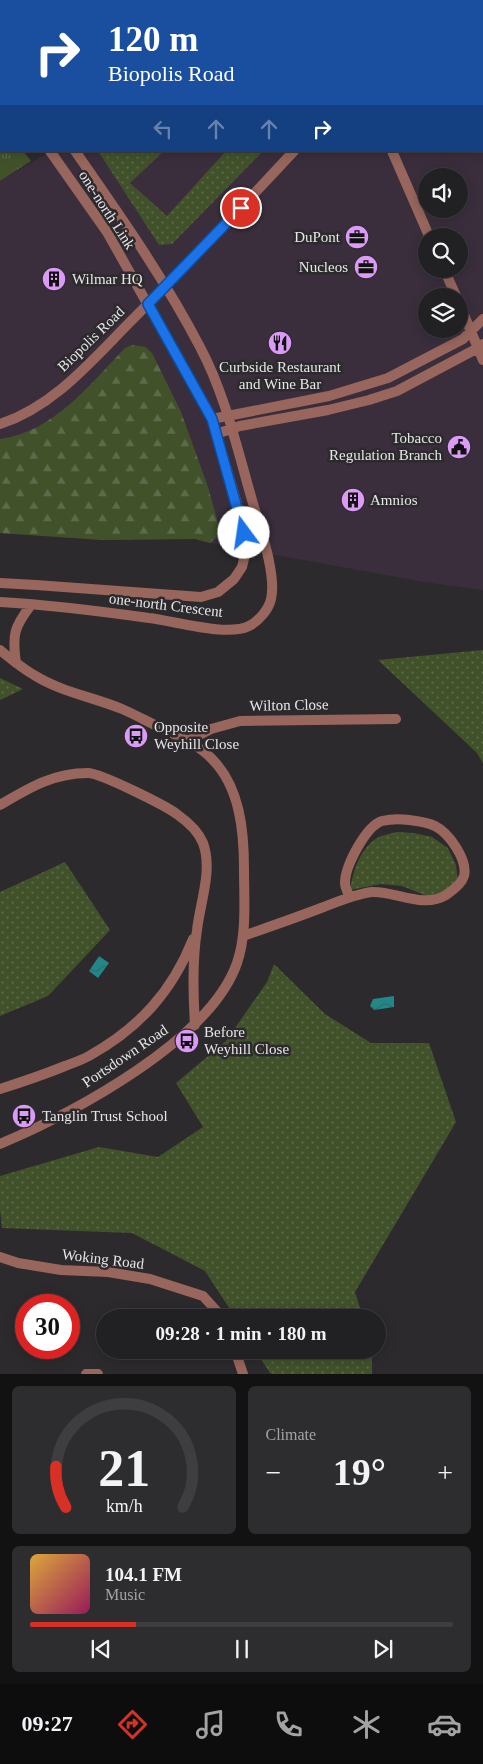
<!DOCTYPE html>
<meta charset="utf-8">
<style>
body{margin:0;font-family:Georgia,serif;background:#2d2d2f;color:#f1f3f6;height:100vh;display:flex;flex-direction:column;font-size:19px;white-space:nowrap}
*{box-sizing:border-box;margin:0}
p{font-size:16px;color:#a2a3a5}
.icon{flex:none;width:28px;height:28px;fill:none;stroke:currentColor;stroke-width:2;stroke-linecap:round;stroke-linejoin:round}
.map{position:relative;height:1374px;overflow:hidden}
.drawer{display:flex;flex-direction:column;gap:12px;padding:12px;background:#121213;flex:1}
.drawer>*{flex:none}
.banner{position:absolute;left:0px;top:0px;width:484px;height:152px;box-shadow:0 2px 12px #0003,0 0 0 1px #3e3e40;background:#1a4fa0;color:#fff;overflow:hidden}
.buttons{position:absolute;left:418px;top:168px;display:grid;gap:10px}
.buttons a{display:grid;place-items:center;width:50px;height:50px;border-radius:50%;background:#212022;box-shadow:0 2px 12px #0003,0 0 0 1px #3e3e40;font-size:25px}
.speed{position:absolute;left:15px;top:1294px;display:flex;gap:10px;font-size:25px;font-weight:700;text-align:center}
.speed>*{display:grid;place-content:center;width:65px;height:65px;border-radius:50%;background:#212022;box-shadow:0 2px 12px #0003,0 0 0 1px #3e3e40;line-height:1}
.speed .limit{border:8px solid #d22;background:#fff;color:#111}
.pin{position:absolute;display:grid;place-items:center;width:42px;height:42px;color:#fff;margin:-21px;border:2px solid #fff;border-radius:50%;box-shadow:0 1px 5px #0007}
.me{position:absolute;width:55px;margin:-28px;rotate:346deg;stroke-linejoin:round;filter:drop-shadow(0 0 4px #0008)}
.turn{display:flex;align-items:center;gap:18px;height:105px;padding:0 25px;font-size:22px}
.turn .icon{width:65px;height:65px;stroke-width:2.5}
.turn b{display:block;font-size:35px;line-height:42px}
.lanes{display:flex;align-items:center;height:48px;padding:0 25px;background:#0003;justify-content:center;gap:25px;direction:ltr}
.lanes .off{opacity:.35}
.big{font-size:38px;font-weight:700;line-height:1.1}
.drawer .widget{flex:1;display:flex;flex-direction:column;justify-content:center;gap:8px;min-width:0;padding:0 18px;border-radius:8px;background:#2d2d2f}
.drawer .dial{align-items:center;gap:0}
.dial svg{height:130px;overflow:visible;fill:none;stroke:#3e3e40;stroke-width:7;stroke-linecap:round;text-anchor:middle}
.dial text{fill:#f1f3f6;stroke:none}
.song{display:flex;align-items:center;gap:15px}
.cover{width:60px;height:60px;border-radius:8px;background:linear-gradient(135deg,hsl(40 70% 55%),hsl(330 70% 35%))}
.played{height:5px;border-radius:2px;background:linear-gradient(90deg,#d93025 25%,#3e3e40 25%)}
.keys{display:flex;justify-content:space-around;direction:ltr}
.heat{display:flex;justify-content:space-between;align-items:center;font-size:28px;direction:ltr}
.drawer .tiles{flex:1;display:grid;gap:12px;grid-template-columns:1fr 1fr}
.widget:last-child{grid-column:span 2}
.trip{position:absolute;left:96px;top:1309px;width:290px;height:50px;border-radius:25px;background:#212022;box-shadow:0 2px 12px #0003,0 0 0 1px #3e3e40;font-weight:700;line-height:50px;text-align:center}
.tabs{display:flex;height:80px;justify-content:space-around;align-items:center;background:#0d0d0e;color:#a2a3a5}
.tabs .icon{width:35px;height:35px}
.tabs .active{color:#d93025}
.tabs b{font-size:22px;color:#f1f3f6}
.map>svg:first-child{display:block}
.commercial{fill:#3a2e3c;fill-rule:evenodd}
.grass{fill:url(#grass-dots)}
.forest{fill:url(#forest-firs)}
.park{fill:url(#park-tufts)}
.water{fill:url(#water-waves)}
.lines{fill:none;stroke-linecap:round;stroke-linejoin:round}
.minor{stroke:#98665c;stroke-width:10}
.route-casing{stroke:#114b97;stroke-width:12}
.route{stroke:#1a73e8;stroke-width:9}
.labels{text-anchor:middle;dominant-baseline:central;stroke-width:5;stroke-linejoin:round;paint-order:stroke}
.street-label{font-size:15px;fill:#e6e5e7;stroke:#2c2a2d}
.poi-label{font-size:15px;fill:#e6e5e7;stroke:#2c2a2d;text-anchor:start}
</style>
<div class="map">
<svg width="483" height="1374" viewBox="0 0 483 1374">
<defs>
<pattern id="grass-dots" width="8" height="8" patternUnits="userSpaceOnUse" patternTransform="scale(1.25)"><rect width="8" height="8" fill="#41522b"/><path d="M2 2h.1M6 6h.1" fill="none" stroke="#5c6b4a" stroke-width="1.8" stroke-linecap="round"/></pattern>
<pattern id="forest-firs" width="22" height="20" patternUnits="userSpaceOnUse" patternTransform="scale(1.25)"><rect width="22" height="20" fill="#41522b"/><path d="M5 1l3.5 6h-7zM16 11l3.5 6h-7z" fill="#5c6b4a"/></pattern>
<pattern id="park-tufts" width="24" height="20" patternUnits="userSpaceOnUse" patternTransform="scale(1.25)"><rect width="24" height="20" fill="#41522b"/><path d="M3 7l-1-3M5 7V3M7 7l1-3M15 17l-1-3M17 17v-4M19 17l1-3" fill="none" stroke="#5c6b4a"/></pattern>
<pattern id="water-waves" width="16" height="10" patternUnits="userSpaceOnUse" patternTransform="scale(1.25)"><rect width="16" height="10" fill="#218788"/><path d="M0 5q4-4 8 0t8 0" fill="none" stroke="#2f6d6d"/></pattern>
</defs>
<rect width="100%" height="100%" fill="#2c2a2d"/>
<path class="commercial" d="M245,0h238v590l-59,-8 -214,-39 -15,-4 -93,1 -102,-7v-352l51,-30h431v-150h-239zM426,176h33v33h-33zM426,236h33v33h-33zM426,296h33v33h-33z"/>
<path class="grass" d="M245,0h167l-1,1h-168z
M98,151h66l-34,32 37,33 59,-65h37l-91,93 -13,1z
M483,650v113l-7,-11 -98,-92z
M0,678l23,11 -23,11z
M396,832l18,1 18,4 16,11 8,17 2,16 -6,11 -25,4 -25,-10 -21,-2 -31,6c3,-19 10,-41 27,-52 5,-3 13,-4 19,-6z
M65,862l45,68 -62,66 -48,20v-124z
M274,964l51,50 46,29h58l27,79 -101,170 8,25h-128l-30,-46 -73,-38 -130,-5 -2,-19v-33l99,-29 59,10 45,-30 -27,-44 50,-42 41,-59z
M255,1350h117v24h-98l-4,-1z"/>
<path class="forest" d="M133,345l12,2 7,6 29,59 27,75 13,47 -11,9 -15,-4 -93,1 -102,-7v-94c54,-7 90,-55 125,-91z"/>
<path class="park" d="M22,0h223l-2,1h-223z
M0,120l1,31h22l8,10 -31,20z"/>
<path class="water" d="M99,956l10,7 -11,15 -9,-7z
M394,996v11l-20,3 -4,-4 3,-7z"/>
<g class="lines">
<path class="minor" d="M0,1l2,-1
M439,1l2,-1
M0,55l1,1
M0,90l1,1
M392,151l37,85
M444,269l12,27
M459,303l24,57
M212,419l117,-23 59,-18 75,-39 20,-20
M0,424c55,-18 93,-65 133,-105 55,-55 108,-111 161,-168
M216,434l24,-8 88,-16 41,-10 28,-9 81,-43 5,-4
M0,583l36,2 165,12 17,-5 16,-13 8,-12 4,-17 -2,-17 -7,-29 -25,-85 -105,-187 -57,-81
M0,602c50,3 99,9 149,16 26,3 78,19 100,8 10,-5 20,-17 22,-27 6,-25 -12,-74 -19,-99 -15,-52 -27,-106 -52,-153 -36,-69 -81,-133 -125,-196
M0,650c11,9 22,18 34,25 27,17 59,22 88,34 14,6 28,14 41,20 16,8 36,16 49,30 28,28 32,72 32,110 0,31 3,65 -7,94 -27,78 -164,150 -237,181
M16,663c-4,-28 -2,-36 15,-58
M187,741l24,-12 29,-8 156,-2
M0,805c29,-17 53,-32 88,-32 12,0 79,33 90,42 10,7 20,16 25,28 10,27 -3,60 -6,87 -5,31 -4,64 -2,95
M243,936c26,-9 52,-18 78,-28 16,-6 34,-14 51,-16 24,-1 51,17 74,3 6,-4 16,-12 18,-19 4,-16 -15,-43 -29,-50 -8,-4 -18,-5 -26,-6 -7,-1 -19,-1 -27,1 -16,5 -37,45 -37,62 0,5 3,10 5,14
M0,1089c22,-7 43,-14 65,-23 8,-3 17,-6 24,-10 50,-28 83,-64 104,-117
M0,1257l18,6 43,7 47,2 42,7 53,17 20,22
M235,1350l8,24
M86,1374h12"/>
</g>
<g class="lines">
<g class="route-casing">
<path id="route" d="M241,208l-93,96 64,115 32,114"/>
</g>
<use href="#route" class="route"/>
</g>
<defs>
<g id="office-disc" transform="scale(1.25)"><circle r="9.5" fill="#da9af6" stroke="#2c2a2d"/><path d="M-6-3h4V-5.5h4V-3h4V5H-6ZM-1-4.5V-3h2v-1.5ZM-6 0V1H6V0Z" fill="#111"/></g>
<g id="building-disc" transform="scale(1.25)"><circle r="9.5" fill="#da9af6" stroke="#2c2a2d"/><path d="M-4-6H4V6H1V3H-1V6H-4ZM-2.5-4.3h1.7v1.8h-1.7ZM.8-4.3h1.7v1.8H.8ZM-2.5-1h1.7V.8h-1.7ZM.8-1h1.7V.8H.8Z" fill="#111"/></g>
<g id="restaurant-disc" transform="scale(1.25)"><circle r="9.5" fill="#da9af6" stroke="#2c2a2d"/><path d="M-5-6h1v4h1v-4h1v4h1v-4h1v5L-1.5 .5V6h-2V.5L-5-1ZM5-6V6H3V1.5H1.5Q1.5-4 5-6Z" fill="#111"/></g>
<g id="civic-disc" transform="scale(1.25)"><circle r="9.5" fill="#da9af6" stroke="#2c2a2d"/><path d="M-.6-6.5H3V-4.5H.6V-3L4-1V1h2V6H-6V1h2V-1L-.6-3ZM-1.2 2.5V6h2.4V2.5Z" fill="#111"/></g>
<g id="bus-disc" transform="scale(1.25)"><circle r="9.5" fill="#da9af6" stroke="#2c2a2d"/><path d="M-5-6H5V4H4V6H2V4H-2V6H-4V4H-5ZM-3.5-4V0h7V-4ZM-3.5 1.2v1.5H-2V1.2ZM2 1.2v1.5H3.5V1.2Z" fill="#111"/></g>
</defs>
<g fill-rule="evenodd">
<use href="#office-disc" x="357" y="237"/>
<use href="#office-disc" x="366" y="267"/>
<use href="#building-disc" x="54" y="279"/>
<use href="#restaurant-disc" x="280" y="343"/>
<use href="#civic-disc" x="459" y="447"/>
<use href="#building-disc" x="353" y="500"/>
<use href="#bus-disc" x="136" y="736"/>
<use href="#bus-disc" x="187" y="1041"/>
<use href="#bus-disc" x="24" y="1116"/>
</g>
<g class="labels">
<g class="street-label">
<text transform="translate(107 210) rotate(57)">one-north Link</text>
<text transform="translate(91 339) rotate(-44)">Biopolis Road</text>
<text transform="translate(166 605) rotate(7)">one-north Crescent</text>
<text transform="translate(289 705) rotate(-1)">Wilton Close</text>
<text transform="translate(125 1056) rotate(-34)">Portsdown Road</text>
<text transform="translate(103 1259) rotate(7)">Woking Road</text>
</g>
<g class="poi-label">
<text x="340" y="237" text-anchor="end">DuPont</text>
<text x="348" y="267" text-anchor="end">Nucleos</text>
<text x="72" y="279">Wilmar HQ</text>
<text x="280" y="367" text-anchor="middle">Curbside Restaurant<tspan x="280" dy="17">and Wine Bar</tspan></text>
<text x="442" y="438" text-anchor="end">Tobacco<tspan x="442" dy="17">Regulation Branch</tspan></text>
<text x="370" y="500">Amnios</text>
<text x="154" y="727">Opposite<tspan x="154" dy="17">Weyhill Close</tspan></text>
<text x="204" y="1032">Before<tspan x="204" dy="17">Weyhill Close</tspan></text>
<text x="42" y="1116">Tanglin Trust School</text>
</g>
</g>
</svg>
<div class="buttons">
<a><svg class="icon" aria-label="sound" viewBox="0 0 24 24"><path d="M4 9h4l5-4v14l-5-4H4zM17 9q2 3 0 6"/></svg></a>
<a><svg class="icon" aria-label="search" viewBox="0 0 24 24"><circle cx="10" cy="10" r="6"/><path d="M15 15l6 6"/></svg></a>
<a><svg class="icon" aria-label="layers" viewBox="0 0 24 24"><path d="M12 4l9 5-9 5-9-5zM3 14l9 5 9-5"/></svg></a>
</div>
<div class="speed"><div class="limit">30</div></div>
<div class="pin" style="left:241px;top:208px;background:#d93025"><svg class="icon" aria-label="arrive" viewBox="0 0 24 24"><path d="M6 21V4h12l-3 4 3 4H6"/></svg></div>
<svg class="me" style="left:244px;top:533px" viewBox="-20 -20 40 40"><circle r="19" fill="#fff"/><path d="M0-13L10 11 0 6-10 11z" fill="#1a73e8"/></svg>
<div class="trip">09:28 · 1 min · 180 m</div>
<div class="banner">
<div class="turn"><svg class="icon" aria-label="right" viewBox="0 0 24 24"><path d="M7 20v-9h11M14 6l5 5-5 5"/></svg><div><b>120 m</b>Biopolis Road</div></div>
<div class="lanes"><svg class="icon off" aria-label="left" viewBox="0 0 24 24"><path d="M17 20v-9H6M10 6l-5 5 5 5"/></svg><svg class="icon off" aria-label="ahead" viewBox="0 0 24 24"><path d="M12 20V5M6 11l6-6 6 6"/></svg><svg class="icon off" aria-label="ahead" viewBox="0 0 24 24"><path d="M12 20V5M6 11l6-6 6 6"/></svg><svg class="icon" aria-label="right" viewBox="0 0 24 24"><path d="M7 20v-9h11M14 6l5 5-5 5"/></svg></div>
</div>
</div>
<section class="drawer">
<div class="tiles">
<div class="widget dial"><svg viewBox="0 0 100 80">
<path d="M14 69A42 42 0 1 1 86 69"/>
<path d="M14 69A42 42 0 0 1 8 44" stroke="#d93025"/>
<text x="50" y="56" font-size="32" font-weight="700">21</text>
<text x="50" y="72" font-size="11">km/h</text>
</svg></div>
<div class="widget"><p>Climate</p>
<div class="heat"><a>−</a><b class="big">19°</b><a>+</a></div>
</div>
<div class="widget">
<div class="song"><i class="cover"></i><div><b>104.1 FM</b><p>Music</p></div></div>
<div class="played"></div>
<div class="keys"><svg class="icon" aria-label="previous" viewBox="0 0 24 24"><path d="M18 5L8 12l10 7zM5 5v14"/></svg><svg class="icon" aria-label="pause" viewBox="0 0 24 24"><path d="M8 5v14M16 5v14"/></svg><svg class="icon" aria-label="next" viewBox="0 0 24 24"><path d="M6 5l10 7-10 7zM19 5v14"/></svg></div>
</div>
</div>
</section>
<nav class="tabs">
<b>09:27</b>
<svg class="icon active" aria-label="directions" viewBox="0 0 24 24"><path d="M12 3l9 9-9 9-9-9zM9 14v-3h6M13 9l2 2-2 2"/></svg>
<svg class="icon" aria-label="music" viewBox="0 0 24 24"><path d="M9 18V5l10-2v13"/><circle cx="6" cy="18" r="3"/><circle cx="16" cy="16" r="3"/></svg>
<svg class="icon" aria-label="phone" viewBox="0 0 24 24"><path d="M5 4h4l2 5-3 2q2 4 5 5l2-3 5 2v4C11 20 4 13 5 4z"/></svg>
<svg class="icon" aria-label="climate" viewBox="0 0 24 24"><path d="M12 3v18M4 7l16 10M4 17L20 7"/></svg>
<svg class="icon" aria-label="car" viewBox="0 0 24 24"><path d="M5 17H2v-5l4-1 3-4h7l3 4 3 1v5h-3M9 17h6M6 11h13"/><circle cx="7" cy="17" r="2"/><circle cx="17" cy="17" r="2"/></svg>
</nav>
